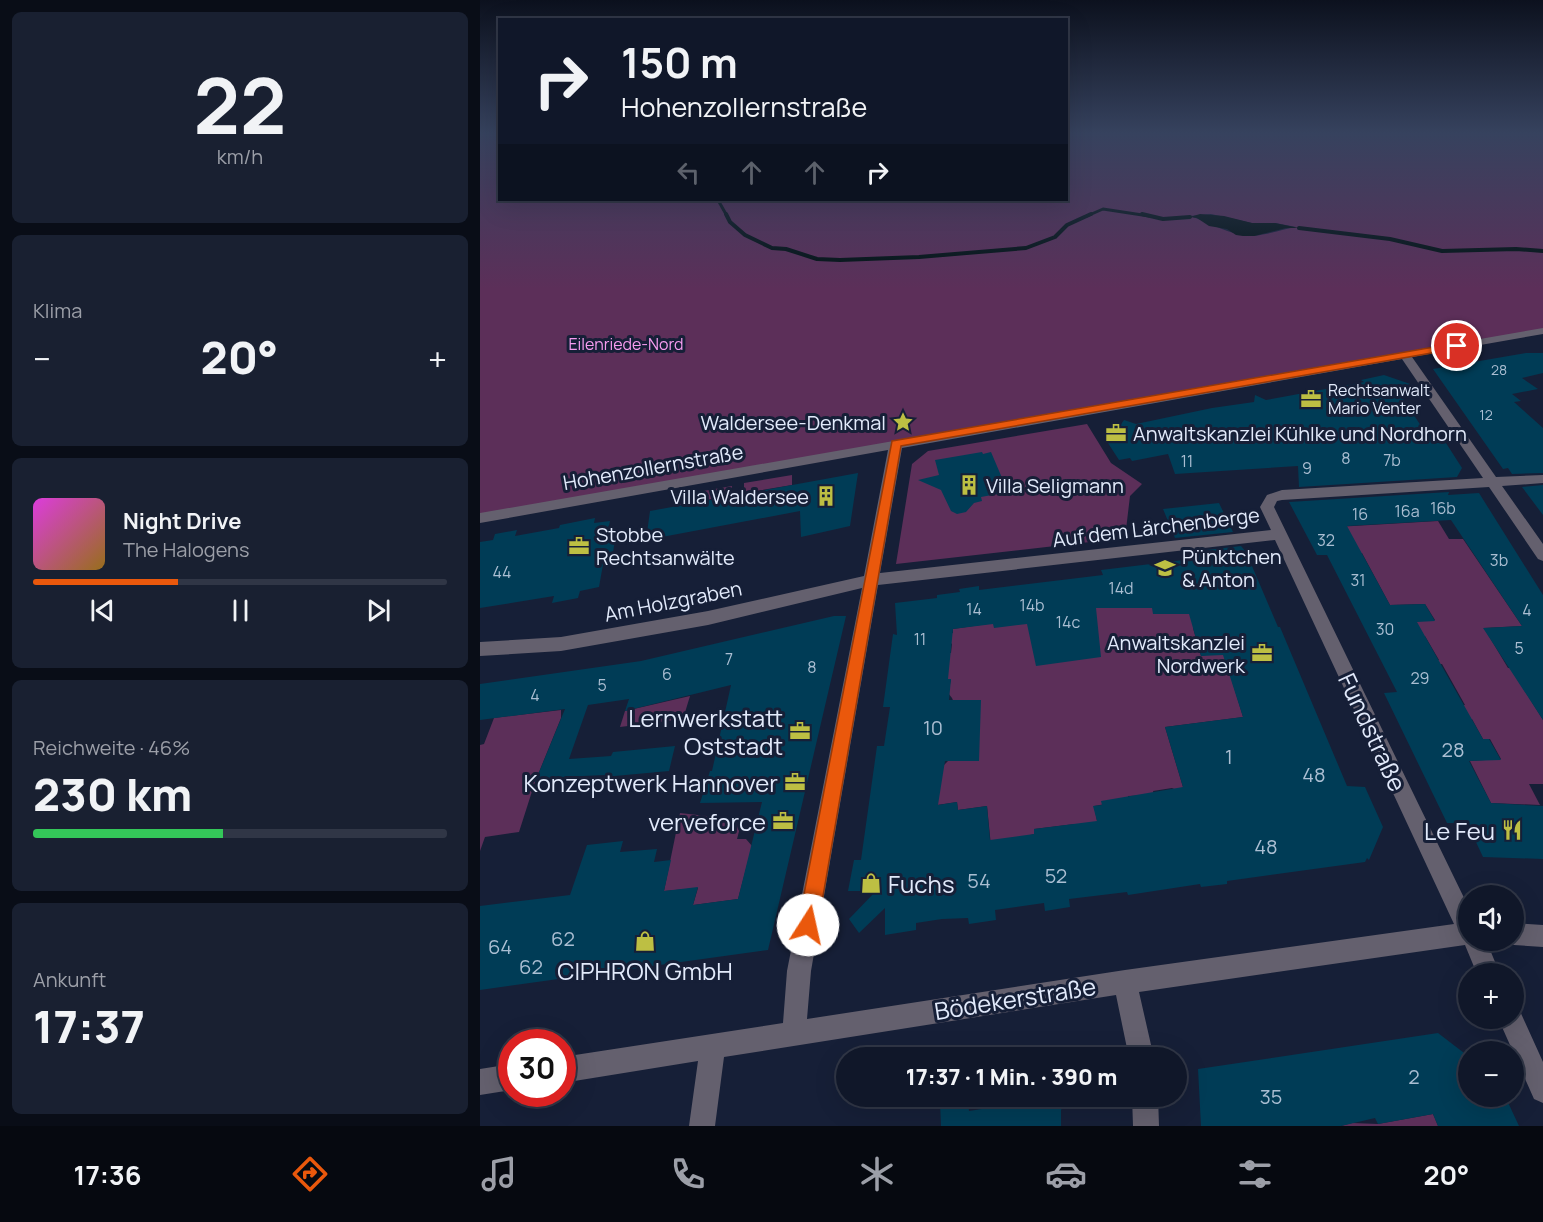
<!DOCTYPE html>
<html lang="de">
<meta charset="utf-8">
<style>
body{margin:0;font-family:Manrope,sans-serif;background:#192031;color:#f1f3f6;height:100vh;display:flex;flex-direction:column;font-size:22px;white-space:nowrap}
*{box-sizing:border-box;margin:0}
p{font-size:20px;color:#9c9fa8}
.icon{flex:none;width:33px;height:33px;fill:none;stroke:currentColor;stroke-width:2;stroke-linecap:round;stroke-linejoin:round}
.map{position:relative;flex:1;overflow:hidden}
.side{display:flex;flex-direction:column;gap:12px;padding:12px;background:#090d17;width:480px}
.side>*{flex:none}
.hud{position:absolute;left:18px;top:18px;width:570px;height:183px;border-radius:0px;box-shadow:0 6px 24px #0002,0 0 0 2px #303646;background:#101729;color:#f1f3f6;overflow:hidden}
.controls{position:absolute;left:978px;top:885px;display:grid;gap:12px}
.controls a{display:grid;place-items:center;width:66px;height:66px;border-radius:50%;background:#101729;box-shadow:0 6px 24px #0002,0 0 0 2px #303646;font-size:30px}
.speed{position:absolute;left:18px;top:1029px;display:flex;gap:12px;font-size:30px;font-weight:700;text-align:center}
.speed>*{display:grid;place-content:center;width:78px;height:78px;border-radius:50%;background:#101729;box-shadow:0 6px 24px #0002,0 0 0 2px #303646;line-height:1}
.speed .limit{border:9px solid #d22;background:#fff;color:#111}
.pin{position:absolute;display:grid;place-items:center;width:51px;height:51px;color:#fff;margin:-26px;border:3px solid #fff;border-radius:50%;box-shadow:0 2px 6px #0007}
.me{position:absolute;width:66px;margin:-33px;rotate:10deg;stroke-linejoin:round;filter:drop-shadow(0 0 4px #0008)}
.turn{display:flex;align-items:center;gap:21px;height:126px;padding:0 24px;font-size:27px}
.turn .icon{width:78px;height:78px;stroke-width:2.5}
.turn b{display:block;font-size:42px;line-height:51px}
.lanes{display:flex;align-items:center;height:57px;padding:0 24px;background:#0003;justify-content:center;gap:30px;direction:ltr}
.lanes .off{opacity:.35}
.big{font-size:45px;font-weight:800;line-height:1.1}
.side .tile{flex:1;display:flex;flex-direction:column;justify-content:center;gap:9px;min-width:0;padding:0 21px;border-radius:9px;background:#192031}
.side .dial{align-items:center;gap:0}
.dial b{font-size:78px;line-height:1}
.song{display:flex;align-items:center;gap:18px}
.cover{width:72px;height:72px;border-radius:9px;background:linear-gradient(135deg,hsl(300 70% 55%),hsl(40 70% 35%))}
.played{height:6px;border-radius:3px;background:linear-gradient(90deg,#ea580c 35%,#303646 35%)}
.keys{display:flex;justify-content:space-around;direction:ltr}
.heat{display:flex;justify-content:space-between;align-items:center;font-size:33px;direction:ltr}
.charge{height:9px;border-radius:4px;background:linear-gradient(90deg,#34c759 46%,#303646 0)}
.trip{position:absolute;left:356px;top:1047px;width:351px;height:60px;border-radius:30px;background:#101729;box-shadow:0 6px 24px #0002,0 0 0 2px #303646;font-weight:800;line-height:60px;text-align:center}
.tabs{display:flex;height:96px;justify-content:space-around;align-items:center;background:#060910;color:#9c9fa8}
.tabs .icon{width:42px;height:42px}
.tabs .on{color:#ea580c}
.tabs b{font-size:27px;color:#f1f3f6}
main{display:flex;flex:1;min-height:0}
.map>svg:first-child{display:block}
.green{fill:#5c2f59;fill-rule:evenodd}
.water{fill:#021113}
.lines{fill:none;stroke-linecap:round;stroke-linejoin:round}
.stream-far1{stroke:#021113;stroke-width:3}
.stream{stroke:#021113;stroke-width:4}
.building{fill:#003c56;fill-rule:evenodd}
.minor{fill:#64606e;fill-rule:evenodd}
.route{fill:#ea580c;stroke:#983908;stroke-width:1.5}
.labels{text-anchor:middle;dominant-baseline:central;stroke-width:6;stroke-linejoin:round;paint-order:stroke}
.far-number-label{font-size:14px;fill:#aabed2}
.far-park-label{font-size:16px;fill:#f69cef;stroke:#161f37}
.far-poi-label{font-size:16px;fill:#e2eafb;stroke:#161f37;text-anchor:start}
.number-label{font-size:16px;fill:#aabed2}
.poi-label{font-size:20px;fill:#e2eafb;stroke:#161f37;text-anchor:start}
.street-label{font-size:20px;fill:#e2eafb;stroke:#161f37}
.near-number-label{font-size:20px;fill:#aabed2}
.near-poi-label{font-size:24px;fill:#e2eafb;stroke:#161f37;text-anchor:end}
.near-street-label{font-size:24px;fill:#e2eafb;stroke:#161f37}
</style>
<main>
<section class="side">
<div class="tile dial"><b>22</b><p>km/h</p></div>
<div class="tile"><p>Klima</p>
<div class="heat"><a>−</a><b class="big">20°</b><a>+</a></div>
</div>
<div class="tile">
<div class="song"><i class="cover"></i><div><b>Night Drive</b><p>The Halogens</p></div></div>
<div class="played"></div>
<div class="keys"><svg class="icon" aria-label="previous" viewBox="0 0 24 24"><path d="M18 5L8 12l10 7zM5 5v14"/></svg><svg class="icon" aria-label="pause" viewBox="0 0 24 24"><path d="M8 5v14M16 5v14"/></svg><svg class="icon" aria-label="next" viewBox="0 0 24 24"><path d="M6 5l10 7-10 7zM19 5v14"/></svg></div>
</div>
<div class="tile"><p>Reichweite · 46%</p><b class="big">230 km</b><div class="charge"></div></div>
<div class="tile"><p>Ankunft</p><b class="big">17:37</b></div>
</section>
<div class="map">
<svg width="1063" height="1126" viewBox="0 0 1063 1126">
<rect width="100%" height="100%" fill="#161f37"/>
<path class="green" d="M0,132h19l1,68h566l1,-68h476v199l-1063,187zM731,214l41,9h23l21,4c-14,2 -28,8 -43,9 -19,1 -45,-14 -63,-20z
M607,424l24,39 31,21 -12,12 -5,42 -229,26 16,-100 16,-13z
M312,475v10l-48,8v-10z
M252,486v9l-52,10v-10z
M958,521l11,18h14l59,87 -38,2 24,40 35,1 -29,5 29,46v64h-14l11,21 -49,-2 -21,-42 31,-2 -11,-20h-7l-11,-20 -19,1 -7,-13 19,-2 -23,-41 -16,1 13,-5 -14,-24 -15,1 -8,-15 33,-2 -10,-16 -35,1 -28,-52h-11l-15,-26z
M686,597l44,30 -17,1 8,28 37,-7 -6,32 11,36 -78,10 20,67 -13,-6 -19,3 1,4 -26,1v4l-34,6 9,45 -22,3 -6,-30 -41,5v5l-43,12 -4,-40 -29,4 -1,-8 -20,3 3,-36 8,-8h31l-27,-63 -4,-5 3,-13 -7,-1 3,-26h4l1,-9 -9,-9 10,-2v-4l143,-21h24z
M210,696l-7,23 -63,8 5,-16z
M81,710v8l-26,64 -16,50 -34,5 -5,14v-106l4,-1 10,-26z
M200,813l62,7 -5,19h9l6,7 -14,53 -45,6 5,-17 -34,3z
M953,1114l5,12h-97l11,-3 26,1z"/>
<path class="water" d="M720,214l24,2 28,7h23l24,5h-13l-32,8h-11l-7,-1 -9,-6 -18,-3 -12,-8 -7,-1z"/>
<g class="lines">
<path class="stream-far1" d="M238,200l9,16
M607,216l16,-7 46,7"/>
<path class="stream" d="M246,214l4,8 15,13 27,13 14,1 31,10 23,1 79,-3 107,-9 29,-11 12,-12 24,-11
M662,214l21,5 27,-2
M819,228l91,11 52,12 74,-2 27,2"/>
</g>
<path class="building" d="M1046,353h17v20l-21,5 16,11 -26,5 9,7 -7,1 29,26v45l-31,1 -4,-6 -5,1 -70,-100z
M904,375l35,12 4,7h-23l23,35h4l9,14h10l16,25 -5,9 -158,10 -1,-21 -123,8 -7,-20 -36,7 -2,-3 -11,2 -13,-20 7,-2 -5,-9 11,-2 5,-7 12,4 76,-16 42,-6 1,-7 11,5 98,-18 -3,-2z
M502,452l1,2 8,-2 17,40 -27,5 1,4 -8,2 -8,9 -9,2 -6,-3 -10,-21 -23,-10 21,-5 -4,-15z
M378,473l-8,53 -49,11 -1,-26 -154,29 4,-29z
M1063,485v30l-21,-28z
M969,492l-1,3 31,-2 64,102v125l-60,-92 39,-2 -71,-106 -104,6 43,79 35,-1 10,17 -18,1 66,117h6l12,21 -32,1 22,42 52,3v53l-60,-2 -16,-34h-20l-63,-130 13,-1 -70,-137h-10l-28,-53z
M739,503l14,29 -58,6 -12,-29z
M115,518l-1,5 16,-2 -2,9 9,-1 -5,29 -8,1 -5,28 -19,4 -2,7 -26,5 2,-7 -74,12v-66l13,-2 2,-6 22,-4 -2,6 44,-8 1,-3z
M761,546l5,6 32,75h2l67,159 18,1 18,40 -14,33 -2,-2 -2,4 -138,19v3l-26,3 -1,-3 -72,11 -1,-3 -58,7 1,8 -25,4 -1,-8 -49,7 1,10 -27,4 -1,-6 -26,1 -26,4v7l-31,5v-27l-26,25 -10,-14 27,-28h-28l6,-31h7l16,-114h7l6,-39h-7l10,-73 4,1 -2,-32 42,-5v-3l23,-3 -1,-3 20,-3v4l124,-15 -2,-5 83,-10 -3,-7zM616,608h56l1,6h36l12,42 22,-1 20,62 -78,10 18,60 -82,14 1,4 -9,1 4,15 -63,8v5l-44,6 -3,-34 -29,4 -1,-8 -19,3 7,-44h34l2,-61h-32l2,-21h-3l5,-50 40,-5 1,4 33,-4 9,42 65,-9z
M354,616h12l-78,334 -288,40v-84l90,-11 17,-50 36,-4 -3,11 37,-3 -3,13 17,-2 -7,31 34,-4 -5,18 45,-6 24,-97 -62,1 10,-32h2l19,-86 -106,26 4,-12 -41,6 -19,54 42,-3 2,-4 62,-6 -6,25 -65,6 1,-2 -44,2v3l-26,2 30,-73 -85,11v-36l161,-23z
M958,1033l30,23v40h37l14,30h-81l-5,-12 -55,10 -3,-6 -34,8h-140l-3,-57z
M583,1096h8l-10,14v16h-120l-1,-24 28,-4 1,13z"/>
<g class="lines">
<path class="minor" d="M1063,328v6l-131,23 84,120 47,-2v8l-41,3 41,58v17l-5,-2 -49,-72 -207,13 -5,1 -3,6 194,399v34h18l14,34h-23l-12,-29 -326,47 15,66h-25l-13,-63 -392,62 -9,69h-26l9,-65 -136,22v-26l221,-34 4,-52 75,-383 -154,37 -147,26 -81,5v-14l81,-5 147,-26 156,-35 24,-126 -408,73v-10zM922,359l81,119 -201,12 -15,5 -7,12 11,23 -391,43 22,-125zM795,540l179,384 -329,46 -318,49 4,-48 67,-386z
M1034,923l29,2v22l-29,-2 -8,-3 8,-2z
M1034,1007l5,2 24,53v41l-9,-4 -36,-81h16z
M32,1064v26l-32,5v-26z
M652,1096h26l1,30h-26z"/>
</g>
<linearGradient id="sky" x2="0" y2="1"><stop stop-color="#0c111e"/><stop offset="0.46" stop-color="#36425e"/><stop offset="1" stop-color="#36425e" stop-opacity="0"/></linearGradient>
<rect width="1063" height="289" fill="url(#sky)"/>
<path class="route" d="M977,343l3,1v4l-559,98 -83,479 -3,7 -7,3 -7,-3 -3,-7 94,-484z"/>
<defs>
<g id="office-bare" transform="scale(1.62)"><path d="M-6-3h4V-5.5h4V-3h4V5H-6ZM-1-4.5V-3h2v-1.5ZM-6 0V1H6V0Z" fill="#bdbf43" stroke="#161f37" stroke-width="2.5" paint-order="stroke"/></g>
<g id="sight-bare" transform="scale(1.62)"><path d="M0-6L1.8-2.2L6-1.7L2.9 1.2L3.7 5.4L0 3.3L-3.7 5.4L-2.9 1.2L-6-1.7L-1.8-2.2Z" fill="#bdbf43" stroke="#161f37" stroke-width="2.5" paint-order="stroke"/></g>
<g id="building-bare" transform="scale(1.62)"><path d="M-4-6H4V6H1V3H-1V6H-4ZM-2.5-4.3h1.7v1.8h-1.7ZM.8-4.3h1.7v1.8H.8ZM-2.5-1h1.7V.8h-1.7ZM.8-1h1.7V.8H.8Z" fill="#bdbf43" stroke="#161f37" stroke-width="2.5" paint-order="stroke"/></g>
<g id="school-bare" transform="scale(1.62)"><path d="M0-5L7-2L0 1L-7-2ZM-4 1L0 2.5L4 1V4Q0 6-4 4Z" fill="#bdbf43" stroke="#161f37" stroke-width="2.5" paint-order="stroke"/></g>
<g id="restaurant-bare" transform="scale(1.62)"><path d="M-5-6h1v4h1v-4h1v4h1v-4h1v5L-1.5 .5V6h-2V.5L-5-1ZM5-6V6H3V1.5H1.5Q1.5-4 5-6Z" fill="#bdbf43" stroke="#161f37" stroke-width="2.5" paint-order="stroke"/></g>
<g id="shop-bare" transform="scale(1.62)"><path d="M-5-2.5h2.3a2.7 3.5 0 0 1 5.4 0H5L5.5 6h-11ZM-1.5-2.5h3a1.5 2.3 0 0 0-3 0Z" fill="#bdbf43" stroke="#161f37" stroke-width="2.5" paint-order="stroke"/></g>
</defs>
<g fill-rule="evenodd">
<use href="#office-bare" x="831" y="399"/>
<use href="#sight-bare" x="423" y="422"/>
<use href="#office-bare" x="636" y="433"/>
<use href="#building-bare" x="489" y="485"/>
<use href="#building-bare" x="346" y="496"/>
<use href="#office-bare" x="99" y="546"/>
<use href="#school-bare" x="685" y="568"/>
<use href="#office-bare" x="782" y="653"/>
<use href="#office-bare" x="320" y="731"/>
<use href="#office-bare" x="315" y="782"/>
<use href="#office-bare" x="303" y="821"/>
<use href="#restaurant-bare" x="1032" y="830"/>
<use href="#shop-bare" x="391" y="883"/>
<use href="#shop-bare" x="165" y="941"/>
</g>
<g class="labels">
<g class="far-number-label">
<text x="1019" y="369">28</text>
<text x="1006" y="414">12</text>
</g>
<g class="far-park-label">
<text x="146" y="344">Eilenriede-Nord</text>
</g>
<g class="far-poi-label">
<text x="848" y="390">Rechtsanwalt<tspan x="848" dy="18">Mario Venter</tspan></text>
</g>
<g class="number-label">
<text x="866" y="458">8</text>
<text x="912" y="460">7b</text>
<text x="707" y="461">11</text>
<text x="827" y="468">9</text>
<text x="963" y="508">16b</text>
<text x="927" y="511">16a</text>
<text x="880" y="514">16</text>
<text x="846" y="540">32</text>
<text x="1019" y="560">3b</text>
<text x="22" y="572">44</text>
<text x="878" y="580">31</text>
<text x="641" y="588">14d</text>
<text x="552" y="605">14b</text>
<text x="494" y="609">14</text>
<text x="1047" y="610">4</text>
<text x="588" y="622">14c</text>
<text x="905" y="629">30</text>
<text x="440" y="639">11</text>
<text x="1039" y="648">5</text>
<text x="249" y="659">7</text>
<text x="332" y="667">8</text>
<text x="187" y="674">6</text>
<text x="940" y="678">29</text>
<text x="122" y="685">5</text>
<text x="55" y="695">4</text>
</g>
<g class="poi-label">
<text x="406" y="422" text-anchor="end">Waldersee-Denkmal</text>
<text x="653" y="433">Anwaltskanzlei Kühlke und Nordhorn</text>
<text x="506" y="485">Villa Seligmann</text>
<text x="329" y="496" text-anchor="end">Villa Waldersee</text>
<text x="116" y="534">Stobbe<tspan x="116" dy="23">Rechtsanwälte</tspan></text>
<text x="702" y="556">Pünktchen<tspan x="702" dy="23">&amp; Anton</tspan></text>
<text x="765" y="642" text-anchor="end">Anwaltskanzlei<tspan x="765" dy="23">Nordwerk</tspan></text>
</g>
<g class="street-label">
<text transform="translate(173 467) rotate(-10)">Hohenzollernstraße</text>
<text transform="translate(676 527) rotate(-7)">Auf dem Lärchenberge</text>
<text transform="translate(193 601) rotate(-11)">Am Holzgraben</text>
</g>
<g class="near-number-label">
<text x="453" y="727">10</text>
<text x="973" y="749">28</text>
<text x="749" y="756">1</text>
<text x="834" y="774">48</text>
<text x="786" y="846">48</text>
<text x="576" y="875">52</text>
<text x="499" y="880">54</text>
<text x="83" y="938">62</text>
<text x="20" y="946">64</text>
<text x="51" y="966">62</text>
<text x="934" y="1076">2</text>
<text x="791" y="1096">35</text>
</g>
<g class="near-poi-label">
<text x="303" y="717">Lernwerkstatt<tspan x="303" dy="28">Oststadt</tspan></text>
<text x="298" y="782">Konzeptwerk Hannover</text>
<text x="286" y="821">verveforce</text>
<text x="1015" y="830">Le Feu</text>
<text x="408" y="883" text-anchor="start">Fuchs</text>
<text x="165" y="970" text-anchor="middle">CIPHRON GmbH</text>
</g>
<g class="near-street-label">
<text transform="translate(893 732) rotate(65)">Fundstraße</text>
<text transform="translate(535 998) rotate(-9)">Bödekerstraße</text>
</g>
</g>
</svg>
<div class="controls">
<a><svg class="icon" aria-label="sound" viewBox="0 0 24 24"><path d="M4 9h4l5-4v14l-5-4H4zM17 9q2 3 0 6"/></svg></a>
<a>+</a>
<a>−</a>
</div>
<div class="speed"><div class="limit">30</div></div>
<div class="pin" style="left:977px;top:346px;background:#d93025"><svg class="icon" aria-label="arrive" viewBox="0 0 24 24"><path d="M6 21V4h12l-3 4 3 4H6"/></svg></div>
<svg class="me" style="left:328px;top:925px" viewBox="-20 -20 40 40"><circle r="19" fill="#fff"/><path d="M0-13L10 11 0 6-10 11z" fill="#ea580c"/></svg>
<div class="trip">17:37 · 1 Min. · 390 m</div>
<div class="hud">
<div class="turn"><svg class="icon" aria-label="right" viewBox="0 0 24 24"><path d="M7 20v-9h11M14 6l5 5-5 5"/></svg><div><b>150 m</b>Hohenzollernstraße</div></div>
<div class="lanes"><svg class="icon off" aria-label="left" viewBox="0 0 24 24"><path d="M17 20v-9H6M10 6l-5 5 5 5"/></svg><svg class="icon off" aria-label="ahead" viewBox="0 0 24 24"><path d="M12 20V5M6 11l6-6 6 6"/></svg><svg class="icon off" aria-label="ahead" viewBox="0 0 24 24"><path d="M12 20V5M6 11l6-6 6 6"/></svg><svg class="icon" aria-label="right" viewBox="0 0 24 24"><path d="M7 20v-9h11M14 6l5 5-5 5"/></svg></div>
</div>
</div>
</main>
<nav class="tabs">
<b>17:36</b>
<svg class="icon on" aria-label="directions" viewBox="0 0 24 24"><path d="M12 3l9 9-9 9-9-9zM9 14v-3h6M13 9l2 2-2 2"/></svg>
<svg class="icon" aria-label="music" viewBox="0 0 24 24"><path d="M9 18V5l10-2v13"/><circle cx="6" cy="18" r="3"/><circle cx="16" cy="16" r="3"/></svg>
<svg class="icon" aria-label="phone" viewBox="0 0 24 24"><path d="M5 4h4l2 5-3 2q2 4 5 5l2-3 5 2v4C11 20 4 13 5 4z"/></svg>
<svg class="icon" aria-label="climate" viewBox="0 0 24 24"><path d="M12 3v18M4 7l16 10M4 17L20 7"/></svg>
<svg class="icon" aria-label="car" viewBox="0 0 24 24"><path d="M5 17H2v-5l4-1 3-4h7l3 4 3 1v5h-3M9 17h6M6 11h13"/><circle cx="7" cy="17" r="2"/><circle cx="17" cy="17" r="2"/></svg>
<svg class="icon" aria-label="filters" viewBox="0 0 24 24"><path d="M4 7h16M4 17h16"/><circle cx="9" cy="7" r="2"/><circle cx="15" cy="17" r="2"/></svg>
<b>20°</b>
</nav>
